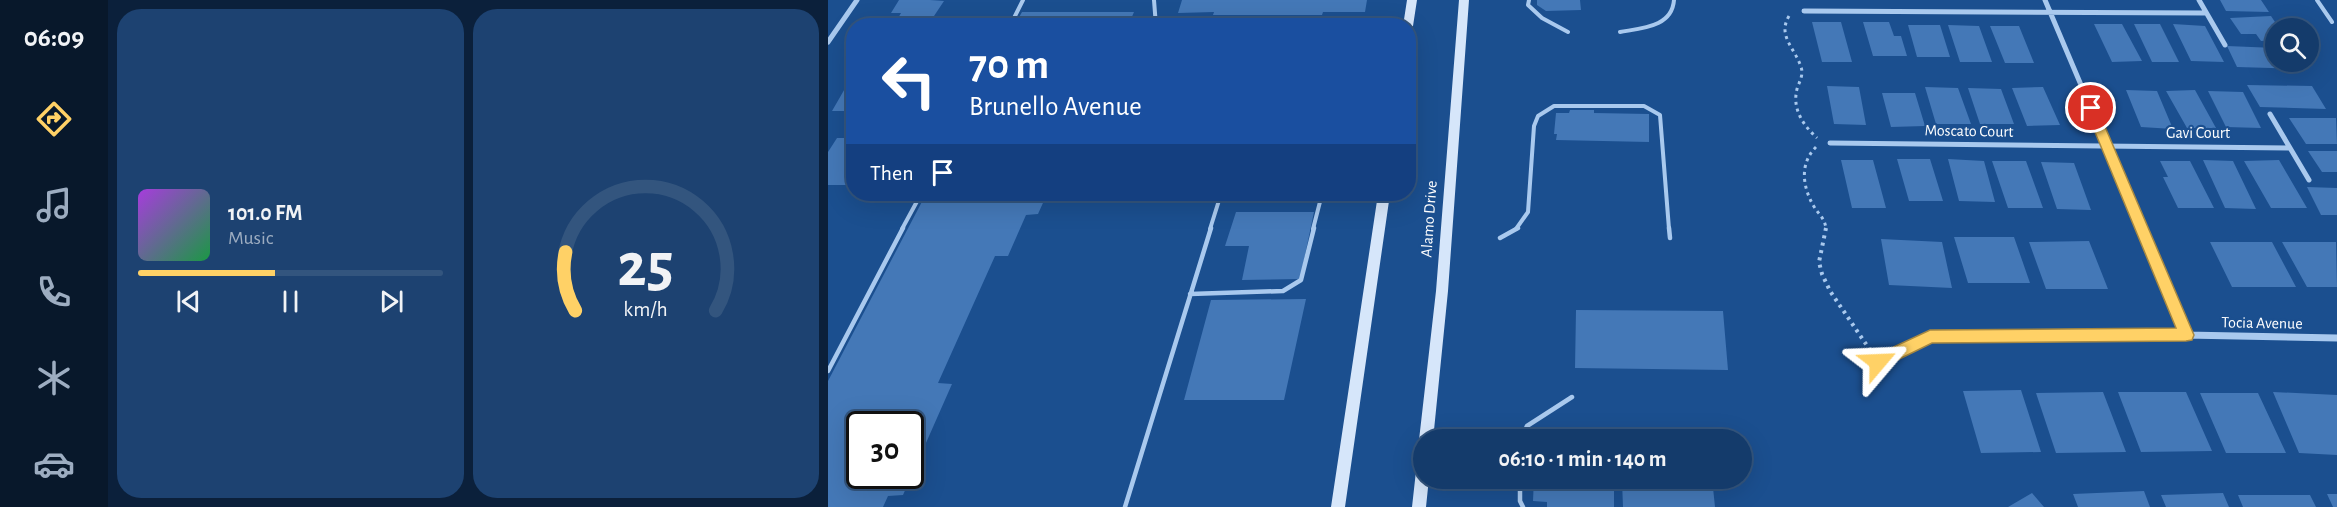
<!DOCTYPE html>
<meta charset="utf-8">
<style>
body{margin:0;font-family:"Alegreya Sans",sans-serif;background:#1d4271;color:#f1f3f6;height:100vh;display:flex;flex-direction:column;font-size:22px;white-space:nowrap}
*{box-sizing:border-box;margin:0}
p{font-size:20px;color:#9dadc1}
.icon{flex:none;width:33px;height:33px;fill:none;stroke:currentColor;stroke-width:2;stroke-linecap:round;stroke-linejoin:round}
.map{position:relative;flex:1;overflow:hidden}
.side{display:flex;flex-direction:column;gap:9px;padding:9px;background:#0b203b;width:720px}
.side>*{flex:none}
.hud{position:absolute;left:18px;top:18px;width:570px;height:183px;border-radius:24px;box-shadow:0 6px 24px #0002,0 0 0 2px #33557e;background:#1a4fa0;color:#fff;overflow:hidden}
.buttons{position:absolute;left:1437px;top:18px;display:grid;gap:12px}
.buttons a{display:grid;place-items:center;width:54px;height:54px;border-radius:50%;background:#143b6b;box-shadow:0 6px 24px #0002,0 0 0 2px #33557e;font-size:30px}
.speed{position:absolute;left:18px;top:411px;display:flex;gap:12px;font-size:30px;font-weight:700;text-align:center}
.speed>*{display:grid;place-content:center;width:78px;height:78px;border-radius:50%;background:#143b6b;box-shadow:0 6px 24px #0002,0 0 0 2px #33557e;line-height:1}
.speed .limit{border:3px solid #111;border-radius:9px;background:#fff;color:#111}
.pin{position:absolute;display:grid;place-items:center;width:51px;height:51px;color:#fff;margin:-26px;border:3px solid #fff;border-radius:50%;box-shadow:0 2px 6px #0007}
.me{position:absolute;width:66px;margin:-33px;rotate:64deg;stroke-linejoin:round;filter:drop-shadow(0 0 4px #0008)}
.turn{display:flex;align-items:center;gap:21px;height:126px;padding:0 24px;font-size:27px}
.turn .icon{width:78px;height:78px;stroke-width:2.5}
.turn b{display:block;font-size:42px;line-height:51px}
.then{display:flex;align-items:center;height:57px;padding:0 24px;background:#0003;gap:12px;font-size:22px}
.side .card{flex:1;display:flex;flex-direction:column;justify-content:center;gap:9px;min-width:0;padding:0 21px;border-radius:24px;background:#1d4271}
.side .dial{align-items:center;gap:0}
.dial svg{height:156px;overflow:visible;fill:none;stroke:#33557e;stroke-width:7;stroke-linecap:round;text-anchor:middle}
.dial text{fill:#f1f3f6;stroke:none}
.song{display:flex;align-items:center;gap:18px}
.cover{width:72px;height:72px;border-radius:9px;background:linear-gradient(135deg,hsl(280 70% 55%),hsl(140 70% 35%))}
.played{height:6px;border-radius:3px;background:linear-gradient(90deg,#ffd166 45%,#33557e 45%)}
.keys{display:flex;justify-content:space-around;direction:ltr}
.side .tiles{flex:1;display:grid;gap:9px;grid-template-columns:repeat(2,1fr)}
.trip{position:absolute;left:585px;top:429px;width:339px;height:60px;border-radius:30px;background:#143b6b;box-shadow:0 6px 24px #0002,0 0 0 2px #33557e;font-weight:600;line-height:60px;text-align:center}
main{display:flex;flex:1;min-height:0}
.tab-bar{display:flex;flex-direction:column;width:108px;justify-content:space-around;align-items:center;background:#08182b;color:#9dadc1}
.tab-bar .icon{width:42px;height:42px}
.tab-bar .selected{color:#ffd166}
.tab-bar b{font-size:27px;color:#f1f3f6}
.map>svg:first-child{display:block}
.building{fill:#4478b7;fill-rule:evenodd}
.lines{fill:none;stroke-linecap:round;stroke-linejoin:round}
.path-far1{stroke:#a9c9ee;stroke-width:3;stroke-dasharray:3 4;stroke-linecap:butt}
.path{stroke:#a9c9ee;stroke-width:4;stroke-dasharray:3 4.5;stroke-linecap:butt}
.service-far1{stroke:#a9c9ee;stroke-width:4}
.service{stroke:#a9c9ee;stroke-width:4.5}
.minor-far1{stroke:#a9c9ee;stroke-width:5}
.minor{stroke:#a9c9ee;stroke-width:7}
.secondary{fill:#d6e6fa;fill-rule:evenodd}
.route{fill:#ffd166;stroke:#a68842;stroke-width:1.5}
.labels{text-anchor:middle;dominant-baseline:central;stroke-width:4.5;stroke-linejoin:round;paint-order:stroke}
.street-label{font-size:16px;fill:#fff;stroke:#1b4f8f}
</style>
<main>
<nav class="tab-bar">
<b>06:09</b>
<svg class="icon selected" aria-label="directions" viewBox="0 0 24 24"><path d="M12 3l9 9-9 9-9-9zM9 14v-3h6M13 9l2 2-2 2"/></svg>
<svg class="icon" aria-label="music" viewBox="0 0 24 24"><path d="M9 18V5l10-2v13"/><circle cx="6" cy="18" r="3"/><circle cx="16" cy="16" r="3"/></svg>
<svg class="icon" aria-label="phone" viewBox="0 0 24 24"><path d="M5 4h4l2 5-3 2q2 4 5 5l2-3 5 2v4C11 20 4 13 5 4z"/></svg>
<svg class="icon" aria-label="climate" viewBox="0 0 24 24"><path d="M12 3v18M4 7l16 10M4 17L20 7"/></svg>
<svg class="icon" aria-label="car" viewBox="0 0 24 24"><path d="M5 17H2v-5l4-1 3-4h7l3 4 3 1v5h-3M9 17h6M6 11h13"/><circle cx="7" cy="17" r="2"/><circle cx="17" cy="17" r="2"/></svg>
</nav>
<section class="side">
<div class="tiles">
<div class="card">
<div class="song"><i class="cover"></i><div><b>101.0 FM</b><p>Music</p></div></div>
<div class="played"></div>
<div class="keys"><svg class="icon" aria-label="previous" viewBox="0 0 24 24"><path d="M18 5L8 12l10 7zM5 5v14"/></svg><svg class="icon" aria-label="pause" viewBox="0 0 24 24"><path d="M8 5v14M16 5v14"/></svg><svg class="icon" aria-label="next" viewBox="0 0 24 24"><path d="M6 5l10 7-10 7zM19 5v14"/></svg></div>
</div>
<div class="card dial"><svg viewBox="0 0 100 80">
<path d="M14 69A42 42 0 1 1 86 69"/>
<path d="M14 69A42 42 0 0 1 9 39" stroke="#ffd166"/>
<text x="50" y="56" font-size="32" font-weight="700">25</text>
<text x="50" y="72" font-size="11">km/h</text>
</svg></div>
</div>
</section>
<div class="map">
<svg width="1509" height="507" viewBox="0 0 1509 507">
<rect width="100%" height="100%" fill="#1b4f8f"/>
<path class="building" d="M71,0h31l14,1 -12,18 -35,1 4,-7h-10z
M354,0h185l-2,12h-42l-1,3h-109l1,-3 -36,1z
M709,0h43l1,10 -35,1 -9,-6z
M1392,0h41l8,12 -43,-1z
M194,12h112l-6,14h-114z
M1443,16l8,12h-3v12l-15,1 -5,-7h-15l-11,-16z
M984,22h29l11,40h-30z
M1035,22h26l5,14h7l6,20h-34z
M1266,24h28l20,37 -30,1z
M1306,24h26l19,38h-27z
M1345,24l32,2 19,36 -33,-1z
M1080,25h32l10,32h-33z
M1120,25l31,1 13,36h-32z
M1162,26h29l15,37h-29z
M1399,46l49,2v14h20l4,7 -63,-2z
M19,85h7v26h-22z
M1419,85l65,1 14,23 -66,-2z
M999,86l32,1 7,38 -32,-1z
M1097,87l33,1 13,36h-35z
M1215,87l17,38 -33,1 -15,-38z
M1140,88l33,1 13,35h-34z
M1298,90l31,1 16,38 -32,-2z
M1367,90l21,38h-29l-21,-37z
M1380,91l35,1 18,36 -35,-1z
M1054,93h33l10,33 -34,1z
M742,110h24v3l55,1v28l-93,-2 1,-6h-3l2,-21h13z
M1461,118h47l1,26h-31z
M9,138h17v47h-26v-33z
M1480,151h29v21h-15z
M1069,159h33l13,42h-34z
M1120,159l36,2 11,41 -36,-1z
M1013,160h32l13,48h-34z
M1375,160l30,1 23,48 -31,-1z
M1451,160l28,48h-36l-27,-47z
M1164,161h34l17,47h-35z
M1332,161h30l24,47h-36l-15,-31h5z
M1213,162l33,1 17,47 -34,-1z
M1479,187l30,1v27h-16z
M98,194h121l-9,20 -12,1 -18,41h-13l-57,127 14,1 -49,111 -15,1 -5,11h-55v-126zM32,424h50v52h-50z
M408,212h78l-14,67 -58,1 7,-34h-24z
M1126,237h60l16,46h-62z
M1053,239l61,3 10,46 -63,-3z
M1261,241l19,48h-62l-17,-47z
M1382,242h62l24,45h-64z
M1454,242h54l1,45h-30z
M478,299l-22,101h-100l27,-100z
M748,310l147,1 5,59 -153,-2z
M1193,390l20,62 -60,1 -18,-62z
M1275,392l23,60 -70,1 -20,-60z
M1290,392h68l26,59 -71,1z
M1445,392l64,3v60l-38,-2z
M1372,393h58l28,60h-60z
M706,478l80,2v27h-67v-5l-14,-1z
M812,478h72l3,29h-92l-1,-26 18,-1z
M1316,491l6,16h-72l-5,-13z
M1204,493l12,14h-36z
M1395,493l6,14h-63l-5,-12z
M1499,494h10v13h-4z
M1410,495h72l6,12h-73z"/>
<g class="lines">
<path class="path-far1" d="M961,16c-12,20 6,32 12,51 3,8 -2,15 -4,22 -5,20 6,36 20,49
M988,147c-16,16 -14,38 -3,58 5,9 12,13 13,24"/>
<path class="path" d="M998,228l-7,34 3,12 8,17 40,59"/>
<path class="service-far1" d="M326,0l2,26
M701,0l-1,5 14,13 26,14
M1489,0l15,22
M182,26l13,-26
M792,32c22,-4 52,-5 54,-32
M74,229l19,-35
M382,229l11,-35
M485,229l9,-35
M688,229l12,-17 6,-86 4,-10 16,-10h90l16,9 9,114"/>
<path class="service" d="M841,228l1,10
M672,238l18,-10
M362,294l93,-3 18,-11 13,-52
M0,371l75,-143
M693,440l6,-14 45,-29
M692,478v23l3,6
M297,507l86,-279"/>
<path class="minor-far1" d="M1217,0l97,229
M1371,0l26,45
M976,11l402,2
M0,42l29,-42
M1442,114l39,66
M1002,143l460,5"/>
<path class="minor" d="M1313,228l45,107
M1050,362l53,-26 255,-1 151,3"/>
<path class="secondary" d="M579,0h10l-4,26 -5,3v-3h-5z
M631,0h10l-21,291 -15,149h-9v6l-5,-6 17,-149z
M550,194h12l-45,313h-14z
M596,455v23h5l-3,29h-14l5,-45 2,-5z"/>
</g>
<path class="route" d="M1263,103l6,5 97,227 -2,5 -6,1 -254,2 -49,24 -5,2 -6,-2 -2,-5 2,-5 58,-27 246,-2 -91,-220z"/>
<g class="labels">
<g class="street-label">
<text transform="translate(1141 131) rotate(1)">Moscato Court</text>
<text x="1370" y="133">Gavi Court</text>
<text transform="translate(601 219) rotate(-86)">Alamo Drive</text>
<text transform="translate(1434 323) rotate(1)">Tocia Avenue</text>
</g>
</g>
</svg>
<div class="buttons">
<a><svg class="icon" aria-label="search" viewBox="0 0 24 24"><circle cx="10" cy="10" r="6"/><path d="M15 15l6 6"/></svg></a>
</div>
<div class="speed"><div class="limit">30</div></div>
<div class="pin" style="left:1263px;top:108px;background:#d93025"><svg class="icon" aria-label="arrive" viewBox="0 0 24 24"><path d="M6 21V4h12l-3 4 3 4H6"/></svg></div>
<svg class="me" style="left:1050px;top:362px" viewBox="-20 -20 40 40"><path d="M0-17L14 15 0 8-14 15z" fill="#ffd166" stroke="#fff" stroke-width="4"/></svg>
<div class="trip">06:10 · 1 min · 140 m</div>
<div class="hud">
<div class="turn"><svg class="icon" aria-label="left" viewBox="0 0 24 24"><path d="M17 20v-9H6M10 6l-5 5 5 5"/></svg><div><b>70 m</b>Brunello Avenue</div></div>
<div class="then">Then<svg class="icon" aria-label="arrive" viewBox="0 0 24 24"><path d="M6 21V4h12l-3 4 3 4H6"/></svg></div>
</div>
</div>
</main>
